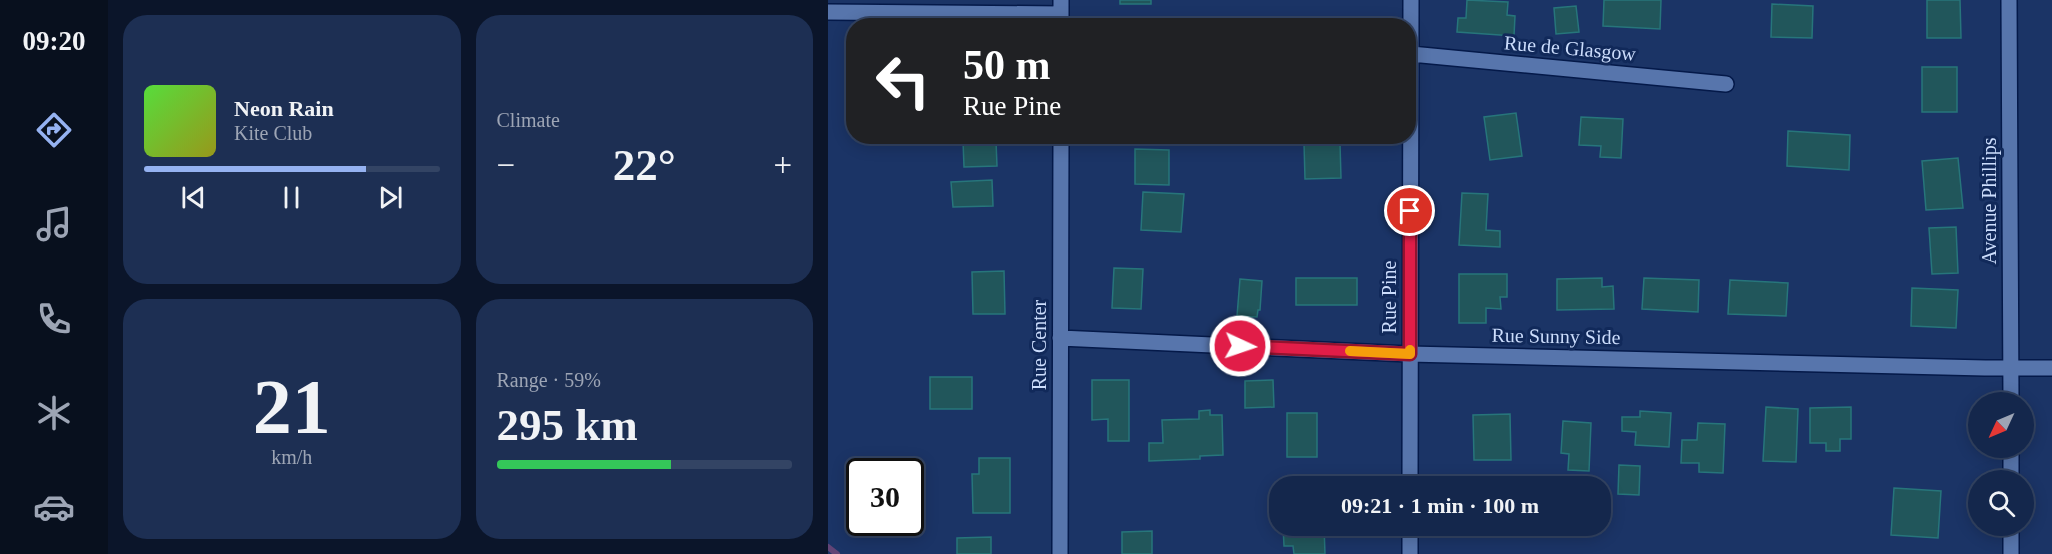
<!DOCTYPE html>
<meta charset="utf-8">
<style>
body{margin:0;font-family:Georgia,serif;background:#1d2f53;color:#f1f3f6;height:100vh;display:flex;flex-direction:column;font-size:22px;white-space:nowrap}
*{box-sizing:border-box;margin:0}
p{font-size:20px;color:#9da5b5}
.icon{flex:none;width:33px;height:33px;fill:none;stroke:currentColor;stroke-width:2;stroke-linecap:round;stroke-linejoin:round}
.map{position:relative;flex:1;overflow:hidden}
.side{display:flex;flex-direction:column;gap:15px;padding:15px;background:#0b152a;width:720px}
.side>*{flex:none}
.hud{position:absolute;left:18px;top:18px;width:570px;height:126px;border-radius:24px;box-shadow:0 3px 15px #0003,0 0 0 2px #334464;background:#202124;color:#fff;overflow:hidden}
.needle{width:39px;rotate:226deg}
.controls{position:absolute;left:1140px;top:392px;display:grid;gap:12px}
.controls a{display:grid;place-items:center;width:66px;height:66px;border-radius:50%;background:#14274c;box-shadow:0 3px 15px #0003,0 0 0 2px #334464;font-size:30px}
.speed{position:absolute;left:18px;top:458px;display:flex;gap:12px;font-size:30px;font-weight:700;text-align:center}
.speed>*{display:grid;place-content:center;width:78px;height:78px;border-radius:50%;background:#14274c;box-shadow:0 3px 15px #0003,0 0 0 2px #334464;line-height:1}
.speed .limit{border:3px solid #111;border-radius:9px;background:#fff;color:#111}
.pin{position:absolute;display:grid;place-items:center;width:51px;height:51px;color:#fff;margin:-26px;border:3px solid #fff;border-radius:50%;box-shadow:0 2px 6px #0007}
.me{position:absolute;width:66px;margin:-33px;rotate:93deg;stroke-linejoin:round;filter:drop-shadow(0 0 4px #0008)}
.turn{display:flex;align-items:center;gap:21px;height:126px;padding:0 18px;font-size:27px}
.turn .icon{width:78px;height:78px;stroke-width:2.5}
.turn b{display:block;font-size:42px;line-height:51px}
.big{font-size:45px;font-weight:700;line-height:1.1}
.side .tile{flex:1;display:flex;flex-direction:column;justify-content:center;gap:9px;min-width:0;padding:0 21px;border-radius:24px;background:#1d2f53}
.side .dial{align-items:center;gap:0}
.dial b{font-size:78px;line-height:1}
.song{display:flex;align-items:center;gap:18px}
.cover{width:72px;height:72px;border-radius:9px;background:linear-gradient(135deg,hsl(110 70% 55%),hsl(60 70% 35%))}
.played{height:6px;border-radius:3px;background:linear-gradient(90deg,#95b2f1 75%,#334464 75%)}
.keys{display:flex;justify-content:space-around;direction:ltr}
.heat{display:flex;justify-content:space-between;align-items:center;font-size:33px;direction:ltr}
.charge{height:9px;border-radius:4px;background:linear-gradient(90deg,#34c759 59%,#334464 0)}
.side .tiles{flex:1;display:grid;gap:15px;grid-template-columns:repeat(2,1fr)}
.trip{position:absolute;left:441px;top:476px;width:342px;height:60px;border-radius:24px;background:#14274c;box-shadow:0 3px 15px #0003,0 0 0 2px #334464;font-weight:700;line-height:60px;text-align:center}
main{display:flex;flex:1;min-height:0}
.dock{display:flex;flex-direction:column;width:108px;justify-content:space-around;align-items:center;background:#08101e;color:#9da5b5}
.dock .icon{width:42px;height:42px}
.dock .on{color:#95b2f1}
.dock b{font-size:27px;color:#f1f3f6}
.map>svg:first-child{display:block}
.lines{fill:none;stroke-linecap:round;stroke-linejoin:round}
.stream{stroke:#624476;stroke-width:6}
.building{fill:#21565b;stroke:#27757b;stroke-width:1.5}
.minor-casing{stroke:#041949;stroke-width:18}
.minor{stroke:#5775ac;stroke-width:15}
.route-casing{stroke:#92132f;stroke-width:15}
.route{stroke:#e11d48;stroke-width:10}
.slow{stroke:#f59e0b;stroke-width:10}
.labels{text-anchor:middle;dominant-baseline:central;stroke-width:6;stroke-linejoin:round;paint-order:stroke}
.street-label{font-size:20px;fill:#ccddfc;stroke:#11295a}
</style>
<main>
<nav class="dock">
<b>09:20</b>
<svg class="icon on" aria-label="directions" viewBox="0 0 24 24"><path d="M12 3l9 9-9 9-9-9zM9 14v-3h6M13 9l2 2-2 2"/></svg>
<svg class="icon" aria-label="music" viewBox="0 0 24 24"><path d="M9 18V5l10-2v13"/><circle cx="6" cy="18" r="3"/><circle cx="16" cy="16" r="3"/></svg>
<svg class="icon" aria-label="phone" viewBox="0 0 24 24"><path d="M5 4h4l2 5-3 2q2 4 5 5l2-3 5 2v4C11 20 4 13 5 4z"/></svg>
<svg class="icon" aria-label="climate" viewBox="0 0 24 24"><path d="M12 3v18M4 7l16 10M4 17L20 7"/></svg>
<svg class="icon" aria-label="car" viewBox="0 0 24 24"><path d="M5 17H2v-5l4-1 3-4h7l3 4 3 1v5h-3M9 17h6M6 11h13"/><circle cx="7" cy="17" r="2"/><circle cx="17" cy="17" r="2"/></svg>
</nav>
<section class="side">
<div class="tiles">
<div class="tile">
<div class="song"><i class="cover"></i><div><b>Neon Rain</b><p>Kite Club</p></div></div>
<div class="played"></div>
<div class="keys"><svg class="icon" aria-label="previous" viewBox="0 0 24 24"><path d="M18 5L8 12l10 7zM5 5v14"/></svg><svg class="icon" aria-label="pause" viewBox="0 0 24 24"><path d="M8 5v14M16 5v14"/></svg><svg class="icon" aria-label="next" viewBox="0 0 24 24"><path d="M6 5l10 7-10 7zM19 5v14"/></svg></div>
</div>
<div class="tile"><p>Climate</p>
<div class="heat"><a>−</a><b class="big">22°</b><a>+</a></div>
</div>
<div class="tile dial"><b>21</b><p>km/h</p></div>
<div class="tile"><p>Range · 59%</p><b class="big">295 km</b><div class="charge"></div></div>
</div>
</section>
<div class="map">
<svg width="1224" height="554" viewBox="0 0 1224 554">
<rect width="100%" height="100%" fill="#1b3466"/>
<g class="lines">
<path class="stream" d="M0,547l9,7"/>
</g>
<path class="building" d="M292,0h31v4h-31z
M639,0l41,2 -1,13 8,1 -1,20 -57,-4 1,-14h8z
M776,0h57l-1,29 -57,-3z
M1099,0h33l1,38h-34z
M944,4l41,2 -1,32 -41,-1z
M748,6l3,26 -23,2 -2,-26z
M1094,67h35v45h-35z
M688,113l6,43 -32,4 -6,-43z
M753,117l42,2 -2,39 -21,-1 1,-11 -22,-1z
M960,131l62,4 -1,35 -62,-4z
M135,141h33l1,25 -33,1z
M476,143h36l1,35 -36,1z
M307,149l34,1v35l-34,-1z
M1130,158l5,50 -37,2 -4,-49z
M164,180l1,26 -40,1 -2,-25z
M315,192l41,2 -3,38 -40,-2z
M634,193l26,1 -2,36 14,1v16l-41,-2z
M1128,227l2,46 -26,1 -3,-46z
M286,268l29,1 -2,40 -29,-1z
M176,271l1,43h-32l-1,-42z
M631,274h48v23h-7l1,12 -15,-1v15h-27z
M468,278h61v27h-61z
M774,278v9l11,-1 1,23 -57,1v-31z
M816,278l55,2 -1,32 -56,-3z
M412,279l22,2 -2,29h-2l-1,7 -20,-1z
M902,280l58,3 -2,33 -58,-2z
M1084,288l46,2 -2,38 -45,-2z
M102,377h42v32h-42z
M264,380h37v61h-21v-22l-16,1z
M445,380l1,27 -29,1v-27z
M938,407l32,2 -2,53 -33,-1z
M1023,407v32h-11v12h-14v-8h-16v-35z
M382,410v5h12l1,40 -23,1v3l-51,2v-18h14l-1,-23 37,-1v-8z
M812,411l31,2 -2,34 -34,-2 1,-13 -14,-1v-14h18z
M459,413h30v44h-30z
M682,414l1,46h-37l-1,-45z
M735,421l28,2 -2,48 -21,-1 1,-16 -8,-1z
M870,423l27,1 -2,49 -24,-1v-9h-18l1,-23h15z
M151,458h31v55h-37l-1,-39h7z
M791,465l21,1 -1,29 -21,-1z
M1066,488l47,3 -3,47 -47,-3z
M455,525h41l1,29h-31l-1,-8h-9z
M324,531v23h-30v-22z
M163,537v17h-34v-16z"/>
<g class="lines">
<g class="minor-casing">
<path id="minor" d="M1181,0l2,402
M0,12l233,2
M233,26v-26
M583,54l315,30
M232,338l349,16 576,14h67
M1183,447v33
M582,486l1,-486
M582,525v29
M1183,525v29
M232,554l1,-418"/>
</g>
<use href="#minor" class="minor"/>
</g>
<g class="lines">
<g class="route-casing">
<path id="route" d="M412,346l170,8v-143"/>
</g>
<use href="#route" class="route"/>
<path class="slow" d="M522,351l60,3v-4"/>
</g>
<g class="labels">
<g class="street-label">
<text transform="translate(742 48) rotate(5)">Rue de Glasgow</text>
<text transform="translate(1161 201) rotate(-90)">Avenue Phillips</text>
<text transform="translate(561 297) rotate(-90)">Rue Pine</text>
<text transform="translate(728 336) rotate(1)">Rue Sunny Side</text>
<text transform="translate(211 345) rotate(-90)">Rue Center</text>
</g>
</g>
</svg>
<div class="controls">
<a><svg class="needle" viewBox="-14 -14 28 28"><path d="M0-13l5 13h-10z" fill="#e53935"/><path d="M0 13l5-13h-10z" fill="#9da5b5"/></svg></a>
<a><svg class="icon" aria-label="search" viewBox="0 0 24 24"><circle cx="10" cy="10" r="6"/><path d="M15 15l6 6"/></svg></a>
</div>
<div class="speed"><div class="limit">30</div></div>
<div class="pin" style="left:582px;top:211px;background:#d93025"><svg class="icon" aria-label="arrive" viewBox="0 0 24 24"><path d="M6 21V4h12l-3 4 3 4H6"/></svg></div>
<svg class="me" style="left:412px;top:346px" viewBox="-20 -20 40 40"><circle r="17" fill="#e11d48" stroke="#fff" stroke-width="3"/><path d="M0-11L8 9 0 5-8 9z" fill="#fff"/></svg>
<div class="trip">09:21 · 1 min · 100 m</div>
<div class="hud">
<div class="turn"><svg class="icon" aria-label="left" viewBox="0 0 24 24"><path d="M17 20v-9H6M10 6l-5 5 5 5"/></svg><div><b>50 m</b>Rue Pine</div></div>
</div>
</div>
</main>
